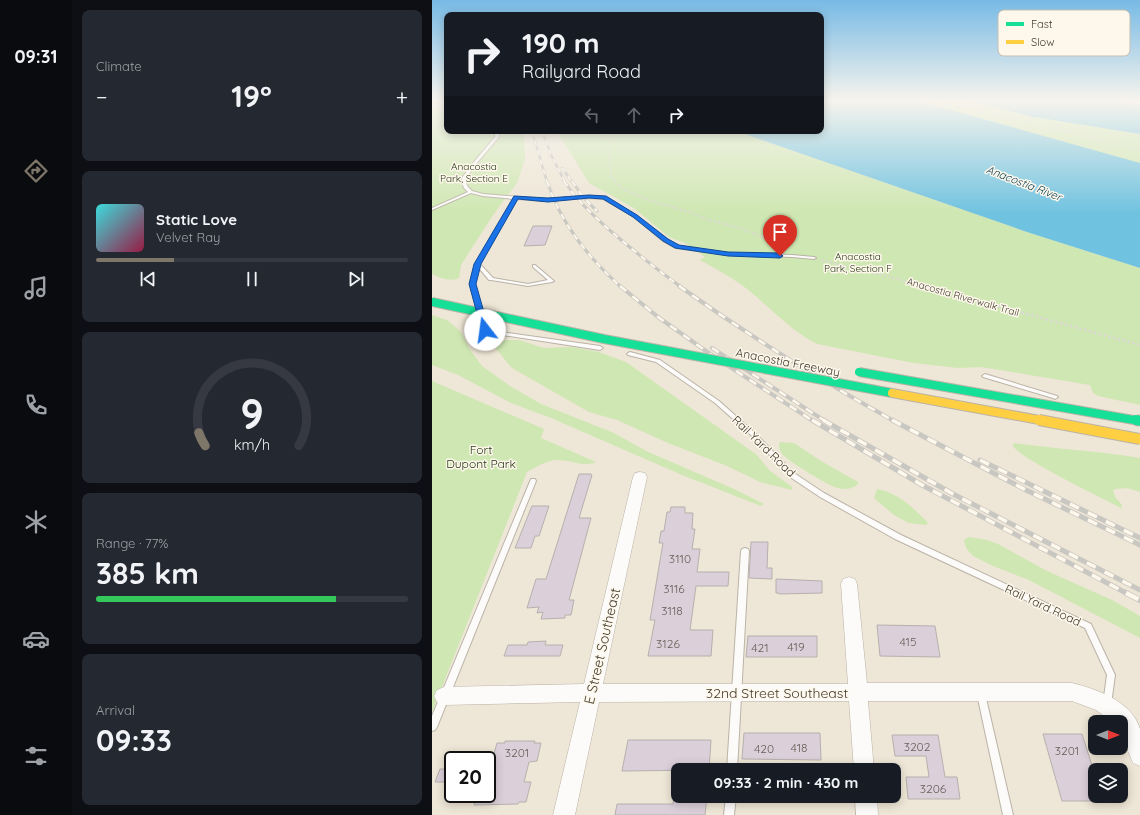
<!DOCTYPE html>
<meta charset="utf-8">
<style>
body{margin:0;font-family:Quicksand,sans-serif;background:#242831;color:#f1f3f6;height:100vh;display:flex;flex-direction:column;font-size:15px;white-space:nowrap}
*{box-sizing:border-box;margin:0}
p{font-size:13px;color:#9ea1a6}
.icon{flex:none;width:22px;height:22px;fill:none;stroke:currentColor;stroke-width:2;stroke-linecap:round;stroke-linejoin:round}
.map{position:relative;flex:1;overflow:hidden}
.drawer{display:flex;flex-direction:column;gap:10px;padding:10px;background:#0d0f14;width:360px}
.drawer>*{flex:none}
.banner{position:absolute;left:12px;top:12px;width:380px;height:122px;border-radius:8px;box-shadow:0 2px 10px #0003;background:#171b24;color:#f1f3f6;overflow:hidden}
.needle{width:26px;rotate:90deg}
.buttons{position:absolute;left:656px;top:715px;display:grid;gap:8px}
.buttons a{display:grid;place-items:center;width:40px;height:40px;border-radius:8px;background:#171b24;box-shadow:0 2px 10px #0003;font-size:20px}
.speed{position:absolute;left:12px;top:751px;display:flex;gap:8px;font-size:20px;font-weight:700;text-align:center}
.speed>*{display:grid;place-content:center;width:52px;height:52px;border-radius:50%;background:#171b24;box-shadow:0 2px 10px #0003;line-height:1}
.speed .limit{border:2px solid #111;border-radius:6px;background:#fff;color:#111}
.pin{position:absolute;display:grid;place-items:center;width:34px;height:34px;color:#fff;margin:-41px -17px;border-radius:50% 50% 50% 0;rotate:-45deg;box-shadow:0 0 4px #0007}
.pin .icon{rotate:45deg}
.me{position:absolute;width:44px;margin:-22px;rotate:345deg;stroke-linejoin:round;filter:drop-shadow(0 0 3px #0008)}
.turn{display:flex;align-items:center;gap:14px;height:84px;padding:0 12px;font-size:18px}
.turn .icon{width:52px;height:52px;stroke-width:2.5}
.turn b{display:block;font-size:28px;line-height:34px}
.lanes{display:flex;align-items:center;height:38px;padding:0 12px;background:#0003;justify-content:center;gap:20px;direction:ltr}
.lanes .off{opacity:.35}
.big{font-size:30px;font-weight:700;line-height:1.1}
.drawer .card{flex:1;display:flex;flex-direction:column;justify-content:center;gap:6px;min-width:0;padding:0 14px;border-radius:8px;background:#242831}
.drawer .dial{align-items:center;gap:0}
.dial svg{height:104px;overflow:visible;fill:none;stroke:#363941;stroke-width:7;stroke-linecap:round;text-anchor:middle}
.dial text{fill:#f1f3f6;stroke:none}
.song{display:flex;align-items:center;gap:12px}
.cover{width:48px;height:48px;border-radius:6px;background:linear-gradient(135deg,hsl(180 70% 55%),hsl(340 70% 35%))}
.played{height:4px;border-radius:2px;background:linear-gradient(90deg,#7d7669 25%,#363941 25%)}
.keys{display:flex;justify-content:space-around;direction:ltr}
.heat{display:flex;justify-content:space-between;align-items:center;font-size:22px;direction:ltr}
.charge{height:6px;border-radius:3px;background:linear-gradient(90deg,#34c759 77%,#363941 0)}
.trip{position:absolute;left:239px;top:763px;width:230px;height:40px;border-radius:8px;background:#171b24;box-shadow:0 2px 10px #0003;font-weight:700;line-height:40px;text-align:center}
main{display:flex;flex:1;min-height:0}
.tabs{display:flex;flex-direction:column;width:72px;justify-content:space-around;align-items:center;background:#090b0e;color:#9ea1a6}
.tabs .icon{width:28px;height:28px}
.tabs .active{color:#7d7669}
.tabs b{font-size:18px;color:#f1f3f6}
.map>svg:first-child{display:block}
.green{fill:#cfe7b2}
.water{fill:#6fc2e0}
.building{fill:#dbcfd9;stroke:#b6b0ae}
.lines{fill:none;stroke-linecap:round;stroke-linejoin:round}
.lane-casing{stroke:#bab3a7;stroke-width:2}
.street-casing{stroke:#bab3a7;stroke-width:1}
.path-far2{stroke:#dbd8d3;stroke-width:1.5;stroke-dasharray:1.5 1.5;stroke-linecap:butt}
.path-far1{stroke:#dbd8d3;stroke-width:2;stroke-dasharray:2 2;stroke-linecap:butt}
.path{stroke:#dbd8d3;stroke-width:2.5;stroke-dasharray:2.5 2.5;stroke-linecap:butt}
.lane{fill:#fcfbf9;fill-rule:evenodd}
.street{fill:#fcfbf9;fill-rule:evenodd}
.rail-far4-casing{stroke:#c9c7c2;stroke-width:2.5}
.rail-far3-casing{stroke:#c9c7c2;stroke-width:3}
.rail-far2-casing{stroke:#c9c7c2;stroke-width:4}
.rail-far1-casing{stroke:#c9c7c2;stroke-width:5}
.rail-casing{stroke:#c9c7c2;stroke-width:6}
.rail-far4{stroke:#fef8ec;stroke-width:1.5;stroke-dasharray:5;stroke-linecap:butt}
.rail-far3{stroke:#fef8ec;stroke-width:2;stroke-dasharray:6;stroke-linecap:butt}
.rail-far2{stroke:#fef8ec;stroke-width:2.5;stroke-dasharray:8;stroke-linecap:butt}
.rail-far1{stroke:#fef8ec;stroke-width:3.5;stroke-dasharray:10;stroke-linecap:butt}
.rail{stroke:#fef8ec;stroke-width:4.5;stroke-dasharray:14;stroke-linecap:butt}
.fast-bridge-far1-casing{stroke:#bab3a7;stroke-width:10;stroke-linecap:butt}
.fast-bridge-casing{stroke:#bab3a7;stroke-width:12;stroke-linecap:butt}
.slow-bridge-far1-casing{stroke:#bab3a7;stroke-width:10;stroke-linecap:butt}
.slow-bridge-casing{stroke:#bab3a7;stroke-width:12;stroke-linecap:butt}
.fast-bridge-far1{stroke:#16e098;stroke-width:8}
.fast-bridge{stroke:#16e098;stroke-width:10}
.slow-bridge-far1{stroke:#ffcf43;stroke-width:8}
.slow-bridge{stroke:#ffcf43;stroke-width:10}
.route{fill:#1a73e8;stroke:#114b97}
.labels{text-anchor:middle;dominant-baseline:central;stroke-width:3;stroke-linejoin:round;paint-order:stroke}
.far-park-label{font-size:10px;fill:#1f320f;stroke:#fef8ec}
.far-street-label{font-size:10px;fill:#403a2e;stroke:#fef8ec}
.far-water-label{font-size:11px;font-style:italic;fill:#073c51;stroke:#fef8ec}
.street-label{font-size:12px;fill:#403a2e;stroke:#fef8ec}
.park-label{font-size:12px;fill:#1f320f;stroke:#fef8ec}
.near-number-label{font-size:12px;fill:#675f59}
.near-street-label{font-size:14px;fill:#403a2e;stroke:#fef8ec}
.key{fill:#fef8ec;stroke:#c5bfb3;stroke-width:1}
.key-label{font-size:11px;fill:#403a2e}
</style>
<main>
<nav class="tabs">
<b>09:31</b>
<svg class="icon active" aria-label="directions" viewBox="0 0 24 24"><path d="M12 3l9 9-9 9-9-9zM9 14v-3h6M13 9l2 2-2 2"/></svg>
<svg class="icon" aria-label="music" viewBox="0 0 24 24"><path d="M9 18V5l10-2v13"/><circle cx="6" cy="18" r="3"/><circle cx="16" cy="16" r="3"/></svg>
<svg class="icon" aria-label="phone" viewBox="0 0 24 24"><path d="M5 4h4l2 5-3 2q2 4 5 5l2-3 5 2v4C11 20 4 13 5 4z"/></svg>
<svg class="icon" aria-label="climate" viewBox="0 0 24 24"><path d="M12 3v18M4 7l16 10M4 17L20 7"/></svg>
<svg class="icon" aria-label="car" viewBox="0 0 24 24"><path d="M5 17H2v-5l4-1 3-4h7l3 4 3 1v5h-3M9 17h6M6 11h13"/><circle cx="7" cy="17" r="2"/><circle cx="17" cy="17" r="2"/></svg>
<svg class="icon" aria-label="filters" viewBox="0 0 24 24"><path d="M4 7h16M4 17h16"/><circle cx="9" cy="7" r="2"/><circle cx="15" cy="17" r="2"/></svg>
</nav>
<section class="drawer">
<div class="card"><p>Climate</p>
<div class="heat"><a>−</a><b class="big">19°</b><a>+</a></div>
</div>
<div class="card">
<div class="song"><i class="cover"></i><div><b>Static Love</b><p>Velvet Ray</p></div></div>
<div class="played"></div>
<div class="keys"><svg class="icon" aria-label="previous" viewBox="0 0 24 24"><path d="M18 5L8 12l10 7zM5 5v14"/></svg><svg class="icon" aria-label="pause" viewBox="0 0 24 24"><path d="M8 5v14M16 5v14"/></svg><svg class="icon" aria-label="next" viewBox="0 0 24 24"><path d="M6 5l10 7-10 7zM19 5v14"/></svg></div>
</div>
<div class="card dial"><svg viewBox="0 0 100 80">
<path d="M14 69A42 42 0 1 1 86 69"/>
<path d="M14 69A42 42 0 0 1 9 59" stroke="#7d7669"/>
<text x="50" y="56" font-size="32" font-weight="700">9</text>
<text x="50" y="72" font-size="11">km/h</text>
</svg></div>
<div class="card"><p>Range · 77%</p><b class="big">385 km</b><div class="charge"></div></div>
<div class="card"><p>Arrival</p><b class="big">09:33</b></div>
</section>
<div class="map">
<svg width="708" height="815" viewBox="0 0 708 815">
<rect width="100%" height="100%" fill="#eee6d6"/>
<path class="green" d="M0,100h15v31h77l1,28 -8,24 -24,32 -32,50 -2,13c-8,4 -19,0 -27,-4z
M483,100h50l69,17 106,17v56z
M125,131h179l294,102 110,35v137l-42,-9 -5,-3 -3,-8 -109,-18 -23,1 -44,-5 -97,-19c-25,-13 -44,-33 -65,-51 -15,-13 -34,-23 -52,-33l5,-3 -20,-14 -16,-6 -35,-29 -45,-25z
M0,315l15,5 13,11 11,20 11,15 28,20 31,18 73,29 32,18 88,38 30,15 -3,2 -79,-31 -131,-57 -40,-15 -53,-28 -26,-10z
M73,340h14l25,8 28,-1 27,5 27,10 131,93 12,15 23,17v3l-32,-8 -33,-16 -59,-23 -51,-23 -28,-8 -77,-44 -16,-19v-4z
M0,381l112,48 -3,9 55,24c-12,6 -27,-3 -40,-2 -10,1 -20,7 -29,12l-95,240z
M350,442l12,1 27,18 37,21v2c-6,5 -12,6 -20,4 -8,-1 -50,-27 -55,-33 -3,-3 -4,-8 -4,-12z
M582,443c42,6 84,8 126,15v34l-13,-4 -12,1 -2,2 2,6 7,8 -1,3c-25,-13 -50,-25 -75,-39 -11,-7 -25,-13 -33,-23z
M445,489c20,3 38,20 51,34l-2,2 -17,-2 -15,-8 -20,-17z
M537,537l18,3 11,4 49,27 65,29 28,16v22l-111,-58 -36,-14 -20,-10 -7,-8 -2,-8z"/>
<path class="water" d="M389,100h94l225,63v105l-110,-35 -294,-102h85z
M533,100h133l42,5v29l-106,-17z"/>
<path class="building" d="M101,226h19l-7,19 -21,1z
M147,474h12l1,1 -13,43h12l-22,82h5l-3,15h-6v3l-24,1 2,-7 -6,1 2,-6 -12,1 9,-29h10z
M100,506h17l-10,30h-4l-4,12h-16z
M239,507h14v6h8l-1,16h3l-3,20h8l-3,23h32l-1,14h-32l-6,44h23l-2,26h-63l7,-36h-5l13,-77h-4l2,-12h3l3,-19h3z
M319,542h17l-1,26h5v11l-23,-1z
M344,579l46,2v12l-43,1v-1h-3z
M445,625l58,1 5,31 -60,-1z
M316,636h69v21h-71z
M114,641l-1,4h18l-3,11h-56l4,-11h19l1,-3z
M312,733h76l1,27 -79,-1z
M611,734h39l13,41v26h-33z
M460,735h46l7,42h12l3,22h-52l-2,-22h23l-3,-21h-31z
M196,740h83l-2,30 -87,1z
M73,741h30l-1,2h7l-4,18 -8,1 -5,20h7l-5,20h-7l-1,2 -44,1 3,-11h10v-16l10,-35h8z
M8,769h12l-5,13h-12z
M242,796h33l-2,19h-90l2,-11h56z"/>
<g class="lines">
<g class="lane-casing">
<path id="lane" d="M63,131h4v6l-23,27 -10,14v5l2,4 4,4 11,3 60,5 46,-3 15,1 32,18 31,24 12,7 49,7 64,2 22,2 2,1 -2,1 -22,-2 -64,-2 -52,-7 -13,-7 -29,-24 -31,-18 -14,-1 -46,3 -26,-2 -37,65 13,14 35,6 20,-4 -15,-13v-2h2l19,16 -2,1 -24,4 -37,-6h-2l-10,-12 -5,16 13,46 113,16 3,2 -3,2 -117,-18 -13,-48 6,-20 38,-65 -31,-3 -12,-3 -39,17v-2l36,-16 -4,-4 -2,-5v-5l12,-16 21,-25z
M198,352l30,8 59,41 36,32 39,40 30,20 77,42 190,89 24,51 -4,29 -1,3 -3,1 -3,-1 -1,-3 4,-29 -22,-47 -190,-89 -75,-42 -30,-20 -39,-42 -36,-32 -59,-41 -28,-7 -1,-1 1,-1z
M553,374l72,22 1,1 -3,2 -2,-1 -70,-21 -1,-1z
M99,479h4l1,2 -99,246 -2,3 -3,1v-15z
M313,548l3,1 1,2 -12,219h-10l14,-219 1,-2z
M549,690l3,1 1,3 28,121h-10l-26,-121 1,-3z
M294,796h10l-2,19h-10z"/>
</g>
<g class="street-casing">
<path id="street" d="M208,472l5,1 2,4 -44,207h245l-7,-100 2,-5 6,-2 6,2 2,5 10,99h205c24,6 60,18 68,46 0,11 0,26 0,37l-7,-3 -12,-29v-12h-9l-16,-12 -24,-9h-204l6,69h-20l-5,-69 -250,1 -24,113h-22l27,-113 -136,3 -7,-3 -3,-6 3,-6 7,-3 140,-3 49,-207 2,-4z
M423,796h22l1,19h-22z"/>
</g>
<path class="path-far2" d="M5,100l6,11 4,3
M510,100l198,50
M170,131l7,9 2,35 4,7"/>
<path class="path-far1" d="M183,181l8,8 23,10 46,14 17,7 31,8 49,20
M390,260l107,27"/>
<path class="path" d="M493,286l215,59"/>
<use href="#lane" class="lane"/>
<use href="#street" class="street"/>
<g class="rail-far4-casing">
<path id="rail-far4" d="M100,131l15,51
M110,131l10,26 13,25
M130,168l10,14"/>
</g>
<g class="rail-far3-casing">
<path id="rail-far3" d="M115,181c14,43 41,76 74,106
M132,181c12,18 26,31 42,46 24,21 49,41 75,60
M140,181l11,16 14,14"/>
</g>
<g class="rail-far2-casing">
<path id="rail-far2" d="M188,286l38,31 55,39 100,65
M247,286c69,49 141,94 215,135
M280,348l113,73"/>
</g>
<g class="rail-far1-casing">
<path id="rail-far1" d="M380,420l110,65 206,109
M391,420l130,74 187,96
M460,420l134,70 114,55
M548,460l160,78"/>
</g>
<g class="rail-casing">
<path id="rail" d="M694,593l14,7"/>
</g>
<use href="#rail-far4" class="rail-far4"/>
<use href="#rail-far3" class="rail-far3"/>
<use href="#rail-far2" class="rail-far2"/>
<use href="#rail-far1" class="rail-far1"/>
<use href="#rail" class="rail"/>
<g class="fast-bridge-far1-casing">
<path id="fast-bridge-far1" d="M0,302l172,37 288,54
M427,372l281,49"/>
</g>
<g class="fast-bridge-casing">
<path id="fast-bridge" d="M704,420l4,1"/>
</g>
<g class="slow-bridge-far1-casing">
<path id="slow-bridge-far1" d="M460,393l153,28"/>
</g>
<g class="slow-bridge-casing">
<path id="slow-bridge" d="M607,420l101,19"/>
</g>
<use href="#fast-bridge-far1" class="fast-bridge-far1"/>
<use href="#fast-bridge" class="fast-bridge"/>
<use href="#slow-bridge-far1" class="slow-bridge-far1"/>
<use href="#slow-bridge" class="slow-bridge"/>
</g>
<linearGradient id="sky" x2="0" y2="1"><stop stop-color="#77bae5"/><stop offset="0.47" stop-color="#f7f4ed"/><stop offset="1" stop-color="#f7f4ed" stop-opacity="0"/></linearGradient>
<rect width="708" height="214" fill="url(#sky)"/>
<path class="route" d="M157,195l17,1 31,19 31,24 11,6 49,7 52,1 3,3 -3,2 -52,-2 -53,-8 -12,-7 -30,-24 -30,-18 -14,-1 -41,4 -30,-3 -37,65 -5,20 13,46 -2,2h-5l-13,-48 5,-20 40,-68 34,2z"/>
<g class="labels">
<g class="far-park-label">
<text x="42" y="166">Anacostia<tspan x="42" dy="12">Park, Section E</tspan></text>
<text x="426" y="256">Anacostia<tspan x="426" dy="12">Park, Section F</tspan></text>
</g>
<g class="far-street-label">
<text transform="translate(531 297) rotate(16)">Anacostia Riverwalk Trail</text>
</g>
<g class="far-water-label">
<text transform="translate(592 183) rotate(21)">Anacostia River</text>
</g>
<g class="street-label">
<text transform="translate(356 362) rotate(11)">Anacostia Freeway</text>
<text transform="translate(332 446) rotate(44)">Rail Yard Road</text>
<text transform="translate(611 605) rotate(25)">Rail Yard Road</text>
</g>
<g class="park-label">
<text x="49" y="449">Fort<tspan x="49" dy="14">Dupont Park</tspan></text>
</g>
<g class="near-number-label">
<text x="248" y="558">3110</text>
<text x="242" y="588">3116</text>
<text x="240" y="610">3118</text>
<text x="476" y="641">415</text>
<text x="236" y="643">3126</text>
<text x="364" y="646">419</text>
<text x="328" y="647">421</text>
<text x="485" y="746">3202</text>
<text x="367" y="747">418</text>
<text x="332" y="748">420</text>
<text x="635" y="750">3201</text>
<text x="85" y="752">3201</text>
<text x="501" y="788">3206</text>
</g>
<g class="near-street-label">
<text transform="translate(170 646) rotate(-77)">E Street Southeast</text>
<text x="345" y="693">32nd Street Southeast</text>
</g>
</g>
<rect x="566" y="10" width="132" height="46" rx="6" class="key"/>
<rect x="574" y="22" width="18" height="4" fill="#16e098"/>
<rect x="574" y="40" width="18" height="4" fill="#ffcf43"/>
<g class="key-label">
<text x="599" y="28">Fast</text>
<text x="599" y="46">Slow</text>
</g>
</svg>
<div class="buttons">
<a><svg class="needle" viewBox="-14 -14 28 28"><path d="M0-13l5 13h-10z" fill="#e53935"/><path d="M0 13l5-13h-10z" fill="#9ea1a6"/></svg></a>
<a><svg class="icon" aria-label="layers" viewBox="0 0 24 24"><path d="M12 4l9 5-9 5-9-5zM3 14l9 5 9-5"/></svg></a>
</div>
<div class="speed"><div class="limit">20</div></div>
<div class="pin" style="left:348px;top:256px;background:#d93025"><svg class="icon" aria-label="arrive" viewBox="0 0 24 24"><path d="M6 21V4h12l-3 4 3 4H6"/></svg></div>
<svg class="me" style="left:53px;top:330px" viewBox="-20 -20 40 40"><circle r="19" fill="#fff"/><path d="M0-13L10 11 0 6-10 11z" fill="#1a73e8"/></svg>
<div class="trip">09:33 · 2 min · 430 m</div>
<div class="banner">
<div class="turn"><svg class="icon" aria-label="right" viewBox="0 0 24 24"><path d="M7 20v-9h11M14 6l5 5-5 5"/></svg><div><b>190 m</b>Railyard Road</div></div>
<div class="lanes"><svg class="icon off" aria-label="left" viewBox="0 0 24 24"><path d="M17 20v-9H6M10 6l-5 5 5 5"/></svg><svg class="icon off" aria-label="ahead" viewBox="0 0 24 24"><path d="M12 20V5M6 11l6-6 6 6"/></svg><svg class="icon" aria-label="right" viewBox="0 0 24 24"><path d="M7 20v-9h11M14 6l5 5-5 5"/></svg></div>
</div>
</div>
</main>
